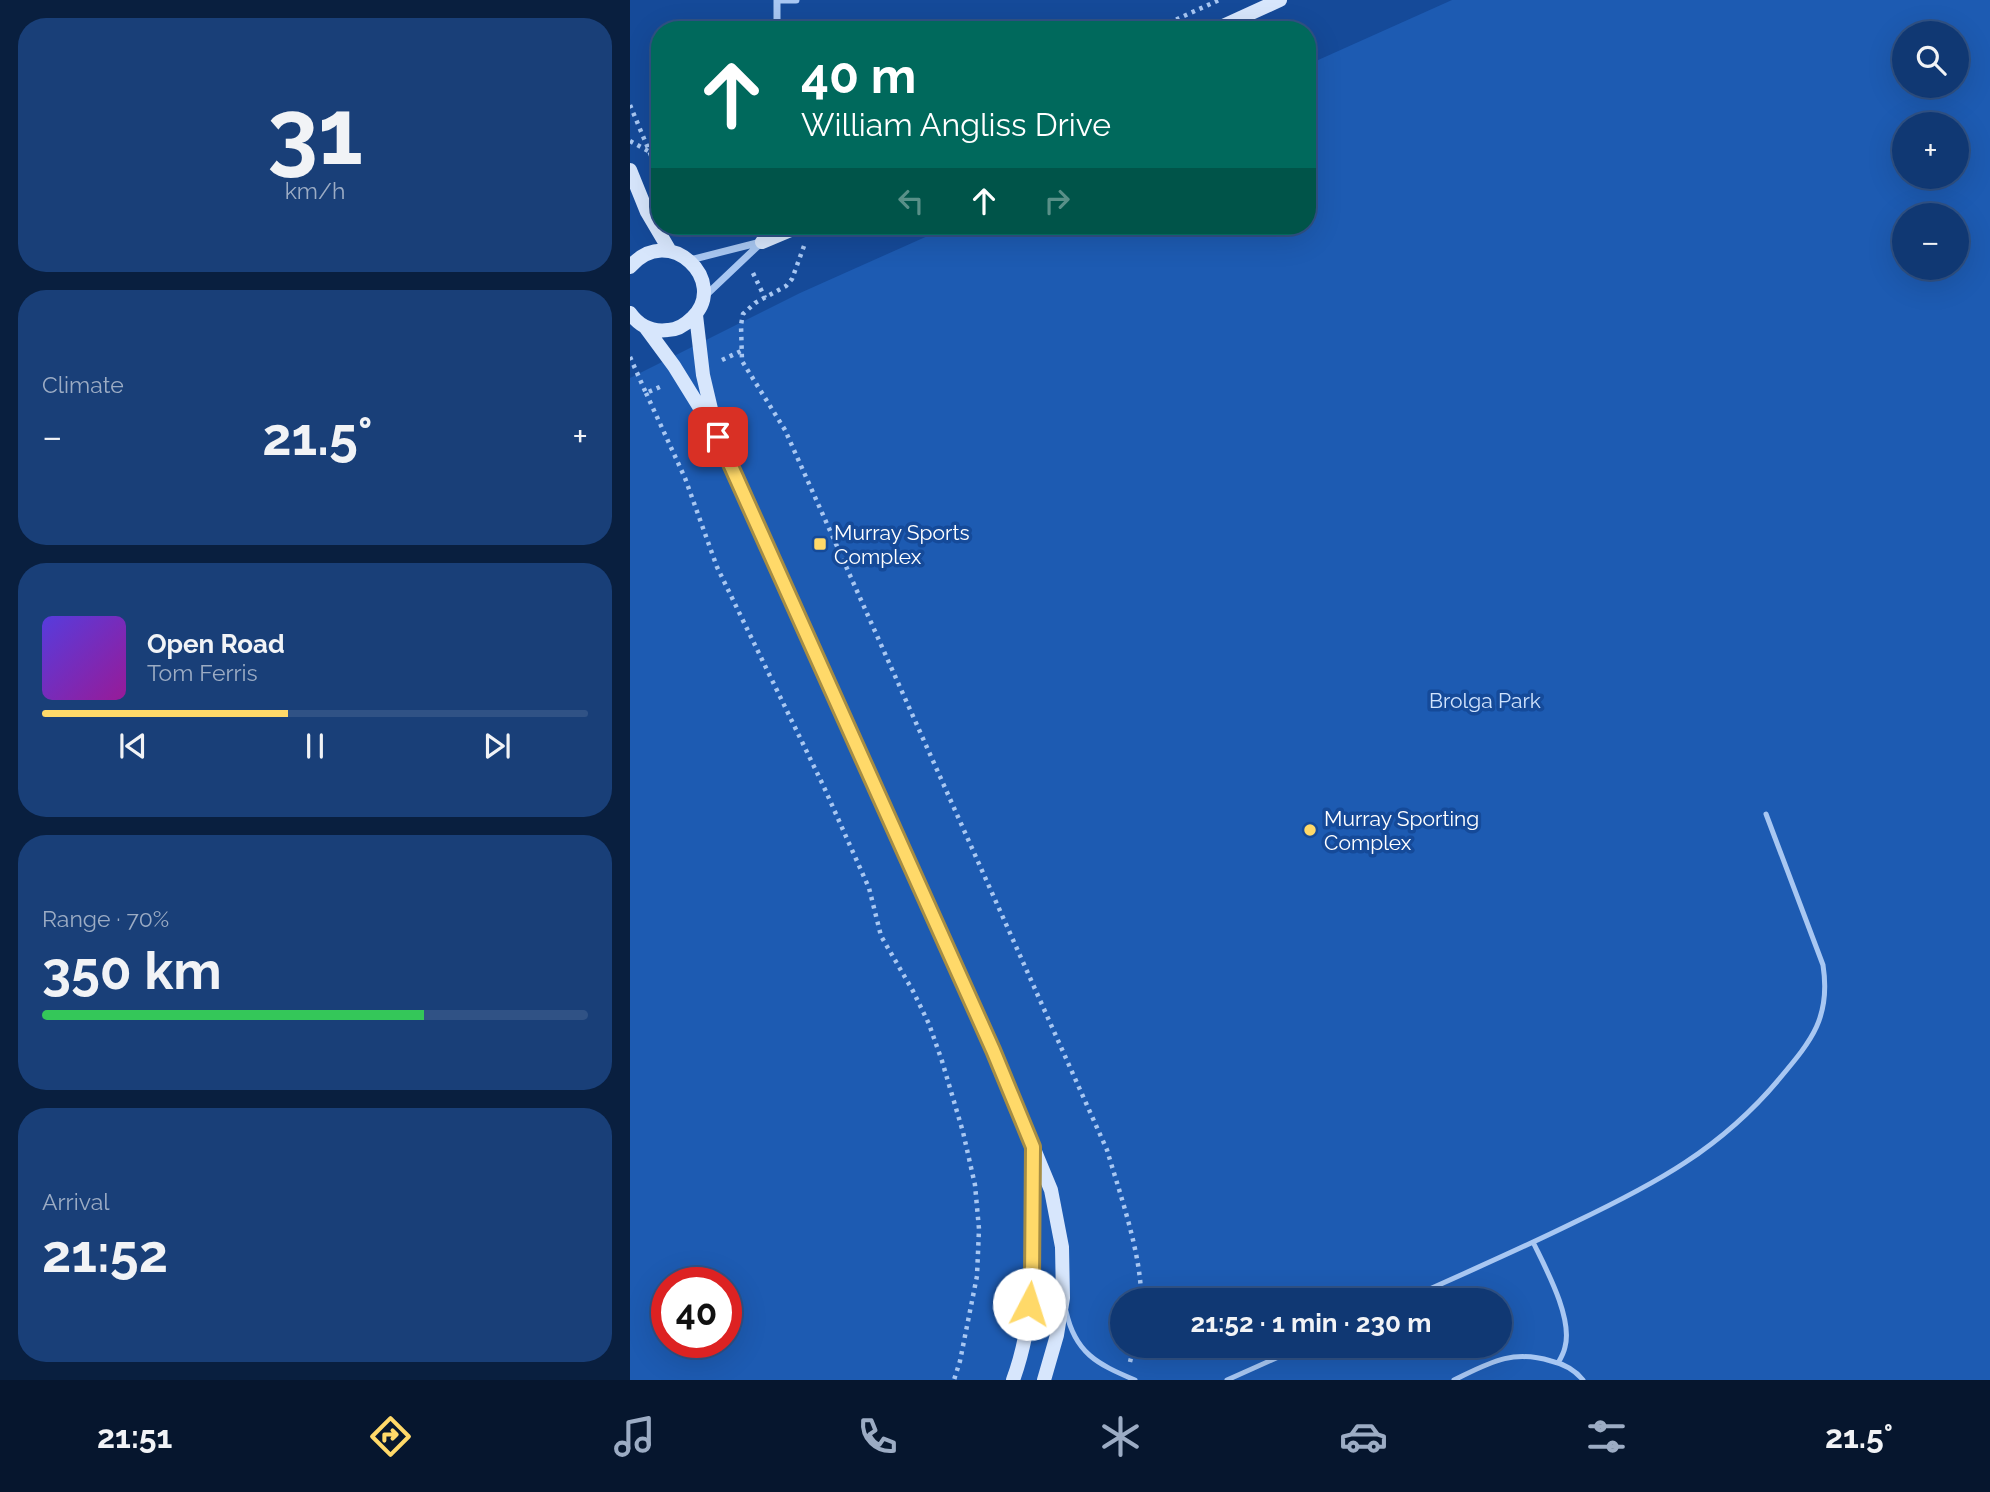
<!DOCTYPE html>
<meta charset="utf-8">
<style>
body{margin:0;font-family:Raleway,sans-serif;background:#193f78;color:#f1f3f6;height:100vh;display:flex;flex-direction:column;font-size:26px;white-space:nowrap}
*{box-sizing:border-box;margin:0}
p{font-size:23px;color:#9cacc4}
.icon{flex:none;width:38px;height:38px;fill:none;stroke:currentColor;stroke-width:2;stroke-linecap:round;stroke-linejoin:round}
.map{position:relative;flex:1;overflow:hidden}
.drawer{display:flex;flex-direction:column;gap:18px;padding:18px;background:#091f3f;width:630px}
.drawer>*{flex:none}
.hud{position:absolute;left:21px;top:21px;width:665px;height:214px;border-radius:28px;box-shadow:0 7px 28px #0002,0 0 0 2px #305285;background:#00695c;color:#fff;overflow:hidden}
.controls{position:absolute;left:1262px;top:21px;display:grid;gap:14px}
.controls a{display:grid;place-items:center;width:77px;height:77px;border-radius:50%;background:#103873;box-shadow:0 7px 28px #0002,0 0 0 2px #305285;font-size:35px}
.speed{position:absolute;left:21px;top:1267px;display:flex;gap:14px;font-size:35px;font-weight:700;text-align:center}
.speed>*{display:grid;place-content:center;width:91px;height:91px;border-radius:50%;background:#103873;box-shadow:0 7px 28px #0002,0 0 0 2px #305285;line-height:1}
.speed .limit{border:10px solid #d22;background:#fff;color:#111}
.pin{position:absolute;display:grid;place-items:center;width:60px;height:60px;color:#fff;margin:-30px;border-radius:14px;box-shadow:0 4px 10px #0006}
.me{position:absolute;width:77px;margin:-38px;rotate:5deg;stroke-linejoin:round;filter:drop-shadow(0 0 5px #0008)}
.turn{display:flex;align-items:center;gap:24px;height:147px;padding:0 35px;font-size:32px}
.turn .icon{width:91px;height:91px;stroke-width:2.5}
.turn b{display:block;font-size:49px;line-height:60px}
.lanes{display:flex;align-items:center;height:66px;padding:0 35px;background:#0003;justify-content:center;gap:35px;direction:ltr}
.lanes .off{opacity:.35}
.big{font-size:52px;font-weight:700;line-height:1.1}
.drawer .widget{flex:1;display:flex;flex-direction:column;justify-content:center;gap:10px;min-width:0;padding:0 24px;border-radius:28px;background:#193f78}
.drawer .dial{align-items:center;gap:0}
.dial b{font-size:91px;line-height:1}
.song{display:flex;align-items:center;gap:21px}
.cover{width:84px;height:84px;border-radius:10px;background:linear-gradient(135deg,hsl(250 70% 55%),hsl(300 70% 35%))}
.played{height:7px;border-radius:4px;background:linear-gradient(90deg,#ffd969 45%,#305285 45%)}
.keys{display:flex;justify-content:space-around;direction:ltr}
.heat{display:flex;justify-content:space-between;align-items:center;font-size:38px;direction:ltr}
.charge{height:10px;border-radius:5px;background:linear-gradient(90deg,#34c759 70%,#305285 0)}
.trip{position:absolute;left:480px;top:1288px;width:402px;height:70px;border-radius:35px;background:#103873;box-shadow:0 7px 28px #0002,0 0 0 2px #305285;font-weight:700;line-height:70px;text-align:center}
.dock{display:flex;height:112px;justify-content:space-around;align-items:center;background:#06162e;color:#9cacc4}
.dock .icon{width:49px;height:49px}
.dock .current{color:#ffd969}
.dock b{font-size:32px;color:#f1f3f6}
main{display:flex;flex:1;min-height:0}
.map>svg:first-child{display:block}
.green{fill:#1d5bb2;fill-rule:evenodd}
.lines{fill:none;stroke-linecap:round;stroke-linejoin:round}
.path{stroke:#a8c7f2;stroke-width:4.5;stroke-dasharray:3.5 5;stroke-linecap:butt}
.lane{stroke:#a8c7f2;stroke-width:5}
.street{stroke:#a8c7f2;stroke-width:7}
.secondary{stroke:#d7e6fc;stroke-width:14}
.route-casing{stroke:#a68d44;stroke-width:18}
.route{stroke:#ffd969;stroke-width:12}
.poi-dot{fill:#ffd969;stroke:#154a99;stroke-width:2.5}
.labels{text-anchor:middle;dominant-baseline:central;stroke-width:7;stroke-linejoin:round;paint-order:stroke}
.poi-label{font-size:21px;fill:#fff;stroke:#154a99;text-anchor:start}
.park-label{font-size:21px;fill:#d0e3fd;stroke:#154a99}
</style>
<main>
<section class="drawer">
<div class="widget dial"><b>31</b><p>km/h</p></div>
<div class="widget"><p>Climate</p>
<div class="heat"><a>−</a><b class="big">21.5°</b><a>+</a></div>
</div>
<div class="widget">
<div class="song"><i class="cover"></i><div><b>Open Road</b><p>Tom Ferris</p></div></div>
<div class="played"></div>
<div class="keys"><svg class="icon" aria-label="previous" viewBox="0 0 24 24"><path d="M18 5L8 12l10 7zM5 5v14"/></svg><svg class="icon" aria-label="pause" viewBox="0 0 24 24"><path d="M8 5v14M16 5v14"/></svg><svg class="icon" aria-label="next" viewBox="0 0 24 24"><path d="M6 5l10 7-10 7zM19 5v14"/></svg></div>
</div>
<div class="widget"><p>Range · 70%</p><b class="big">350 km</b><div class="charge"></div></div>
<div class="widget"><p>Arrival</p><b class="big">21:52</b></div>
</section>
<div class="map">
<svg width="1360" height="1380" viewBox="0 0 1360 1380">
<rect width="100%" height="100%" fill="#154a99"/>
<path class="green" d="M822,0h538v1380h-1360v-1002l170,-85 150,-67h357v-161zM1274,33h52v53h-52zM1274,124h52v53h-52zM1274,215h52v53h-52zM37,1283h59v59h-59zM492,1300h378v46h-378z"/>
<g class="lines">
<path class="path" d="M523,30l66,-30
M0,105l30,72
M0,141l20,11
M69,226h19
M174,246l-12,33 -6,7 -31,17 -12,11 -2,11 1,36 43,69 322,720c13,44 35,106 34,150
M123,273l12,25
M0,357l16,36 16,-7
M92,360l19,-9
M16,393l39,85 32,89 106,218 46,103 12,48 32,55 16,33 13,37 21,71 12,53 4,44 -2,47 -17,85 -6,19
M500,1362l4,-16"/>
<path class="lane" d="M903,1242c13,27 40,76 32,105 -1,5 -4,11 -7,16
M775,1300c56,-25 113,-50 168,-77 82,-39 148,-74 207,-145 32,-38 51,-61 43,-113l-57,-151
M436,1311c9,42 31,53 69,69
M597,1380l76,-34
M824,1380c35,-17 57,-31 97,-19 13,3 24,9 32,19"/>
<path class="street" d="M147,0v23l3,7
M147,0h19
M60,260l71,-18
M74,297l58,-55"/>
<path class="secondary" d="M584,30l66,-30
M0,170l17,42 23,39
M132,242l38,-16
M0,267c39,-46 100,15 62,51 -7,7 -15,12 -24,12 -16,2 -29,-4 -38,-17
M66,315l7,60 12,51
M16,328l28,38 44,71 275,613 58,140 11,57 1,51 -6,37 -13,45
M383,1380c26,-70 20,-150 20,-224"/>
</g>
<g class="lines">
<g class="route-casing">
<path id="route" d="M88,437l275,613 40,97 -1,134 -3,23"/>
</g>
<use href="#route" class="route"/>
</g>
<g class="poi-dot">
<rect x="183" y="537" width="14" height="14" rx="3.5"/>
<circle cx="680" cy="830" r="7"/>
</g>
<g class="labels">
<g class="poi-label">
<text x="204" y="532">Murray Sports<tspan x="204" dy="24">Complex</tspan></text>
<text x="694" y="818">Murray Sporting<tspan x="694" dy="24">Complex</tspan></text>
</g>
<g class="park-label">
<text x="855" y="700">Brolga Park</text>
</g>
</g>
</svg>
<div class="controls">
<a><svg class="icon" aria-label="search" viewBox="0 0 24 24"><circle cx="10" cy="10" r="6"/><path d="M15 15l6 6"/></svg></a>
<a>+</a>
<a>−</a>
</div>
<div class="speed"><div class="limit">40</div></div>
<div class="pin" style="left:88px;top:437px;background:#d93025"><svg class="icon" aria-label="arrive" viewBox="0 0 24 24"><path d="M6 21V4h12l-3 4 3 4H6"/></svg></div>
<svg class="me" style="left:399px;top:1304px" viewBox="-20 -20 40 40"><circle r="19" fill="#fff"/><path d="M0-13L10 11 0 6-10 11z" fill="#ffd969"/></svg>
<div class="trip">21:52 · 1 min · 230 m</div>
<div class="hud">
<div class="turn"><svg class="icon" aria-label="ahead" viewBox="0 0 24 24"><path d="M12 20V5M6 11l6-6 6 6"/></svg><div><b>40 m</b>William Angliss Drive</div></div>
<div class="lanes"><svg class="icon off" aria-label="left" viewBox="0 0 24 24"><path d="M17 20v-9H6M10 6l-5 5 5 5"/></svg><svg class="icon" aria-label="ahead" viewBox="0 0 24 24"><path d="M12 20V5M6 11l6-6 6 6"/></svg><svg class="icon off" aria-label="right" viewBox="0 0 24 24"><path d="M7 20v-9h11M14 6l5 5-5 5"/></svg></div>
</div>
</div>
</main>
<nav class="dock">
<b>21:51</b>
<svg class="icon current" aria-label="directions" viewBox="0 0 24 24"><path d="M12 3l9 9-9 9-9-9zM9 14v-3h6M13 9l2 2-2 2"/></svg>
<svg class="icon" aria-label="music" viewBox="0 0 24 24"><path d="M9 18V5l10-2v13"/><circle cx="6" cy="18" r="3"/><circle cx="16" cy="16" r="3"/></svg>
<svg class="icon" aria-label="phone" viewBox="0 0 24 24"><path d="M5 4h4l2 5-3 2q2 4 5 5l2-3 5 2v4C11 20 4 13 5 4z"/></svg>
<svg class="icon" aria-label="climate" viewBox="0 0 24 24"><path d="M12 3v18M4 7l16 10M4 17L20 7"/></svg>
<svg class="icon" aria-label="car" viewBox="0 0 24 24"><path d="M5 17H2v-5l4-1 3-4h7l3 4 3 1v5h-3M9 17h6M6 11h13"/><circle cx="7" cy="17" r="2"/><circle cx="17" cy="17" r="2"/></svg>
<svg class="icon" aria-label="filters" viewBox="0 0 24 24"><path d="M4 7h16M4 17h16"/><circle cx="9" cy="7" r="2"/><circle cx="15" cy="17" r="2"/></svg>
<b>21.5°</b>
</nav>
